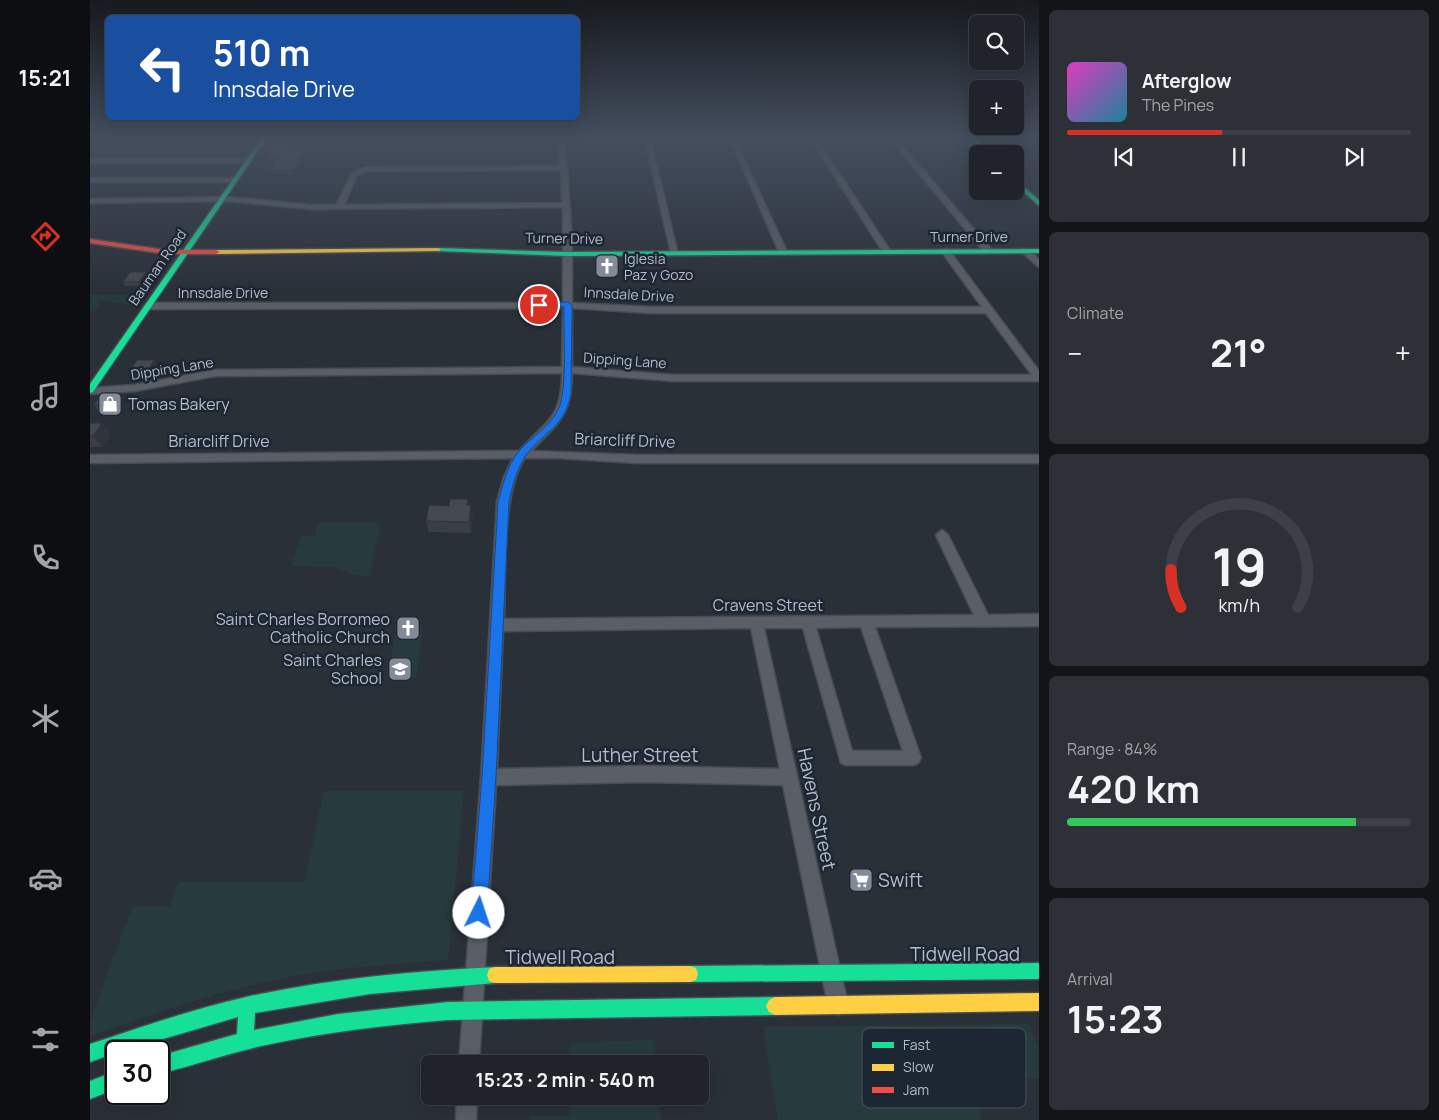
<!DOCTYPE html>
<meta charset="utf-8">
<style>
body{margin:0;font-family:Manrope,sans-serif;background:#2d3036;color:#f1f3f6;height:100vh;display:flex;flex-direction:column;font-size:19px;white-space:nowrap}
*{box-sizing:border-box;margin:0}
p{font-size:16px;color:#a2a4a8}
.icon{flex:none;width:28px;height:28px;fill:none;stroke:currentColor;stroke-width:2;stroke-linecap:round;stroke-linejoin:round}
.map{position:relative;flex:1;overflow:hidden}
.details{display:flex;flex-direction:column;gap:10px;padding:10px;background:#121417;width:400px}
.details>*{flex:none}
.hud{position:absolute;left:15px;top:15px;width:475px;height:105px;border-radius:8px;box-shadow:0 5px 20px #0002,0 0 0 1px #3d4147;background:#1a4fa0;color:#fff;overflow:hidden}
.tools{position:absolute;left:879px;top:15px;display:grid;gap:10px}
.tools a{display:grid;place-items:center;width:55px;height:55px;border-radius:8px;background:#20242a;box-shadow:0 5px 20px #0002,0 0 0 1px #3d4147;font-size:25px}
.speed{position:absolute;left:15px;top:1040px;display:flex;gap:10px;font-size:25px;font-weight:700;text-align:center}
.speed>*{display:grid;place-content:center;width:65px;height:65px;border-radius:50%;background:#20242a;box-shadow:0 5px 20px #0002,0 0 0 1px #3d4147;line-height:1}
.speed .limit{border:2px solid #111;border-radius:8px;background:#fff;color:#111}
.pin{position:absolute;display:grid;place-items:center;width:42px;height:42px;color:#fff;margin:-21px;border:2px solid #fff;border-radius:50%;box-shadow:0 1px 5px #0007}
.me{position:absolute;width:55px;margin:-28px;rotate:4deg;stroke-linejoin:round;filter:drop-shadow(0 0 4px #0008)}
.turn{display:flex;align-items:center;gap:18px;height:105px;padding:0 25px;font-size:22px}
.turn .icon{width:65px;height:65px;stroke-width:2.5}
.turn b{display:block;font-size:35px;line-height:42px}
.big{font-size:38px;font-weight:700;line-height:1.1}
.details .tile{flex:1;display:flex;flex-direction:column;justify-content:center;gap:8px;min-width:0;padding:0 18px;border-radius:8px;background:#2d3036}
.details .dial{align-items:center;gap:0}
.dial svg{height:130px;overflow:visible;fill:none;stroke:#3d4147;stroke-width:7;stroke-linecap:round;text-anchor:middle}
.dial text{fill:#f1f3f6;stroke:none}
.song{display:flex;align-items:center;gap:15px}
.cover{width:60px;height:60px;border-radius:8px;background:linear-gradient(135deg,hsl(310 70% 55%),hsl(190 70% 35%))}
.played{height:5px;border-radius:2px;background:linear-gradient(90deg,#d93025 45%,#3d4147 45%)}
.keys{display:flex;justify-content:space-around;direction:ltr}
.heat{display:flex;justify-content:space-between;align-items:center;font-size:28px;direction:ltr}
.charge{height:8px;border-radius:4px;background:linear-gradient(90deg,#34c759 84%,#3d4147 0)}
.trip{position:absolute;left:331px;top:1055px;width:288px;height:50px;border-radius:8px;background:#20242a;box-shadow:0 5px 20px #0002,0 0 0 1px #3d4147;font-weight:700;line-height:50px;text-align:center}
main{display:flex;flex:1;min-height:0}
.tab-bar{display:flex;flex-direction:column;width:90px;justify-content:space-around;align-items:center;background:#0d0e11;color:#a2a4a8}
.tab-bar .icon{width:35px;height:35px}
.tab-bar .on{color:#d93025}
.tab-bar b{font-size:22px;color:#f1f3f6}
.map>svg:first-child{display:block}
.green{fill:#273a3e}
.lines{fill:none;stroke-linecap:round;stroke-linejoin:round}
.street-casing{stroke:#484c53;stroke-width:3}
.fast-casing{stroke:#484c53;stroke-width:3}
.slow-casing{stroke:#484c53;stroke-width:3}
.jam-casing{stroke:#484c53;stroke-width:3}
.street{fill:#5a5e66;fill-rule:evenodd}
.fast{fill:#16e098;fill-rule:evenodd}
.slow{fill:#ffcf43;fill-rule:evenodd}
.jam{fill:#f24e42;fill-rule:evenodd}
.wall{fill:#3a3f45}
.shaded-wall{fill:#303338}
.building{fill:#444950;stroke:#303338}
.route{fill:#1a73e8;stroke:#114b97}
.labels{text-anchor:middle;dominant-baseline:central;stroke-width:5;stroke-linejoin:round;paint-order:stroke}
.far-street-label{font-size:14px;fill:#b4bcc9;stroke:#1d2633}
.far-poi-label{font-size:14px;fill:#b4bcc9;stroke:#1d2633;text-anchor:start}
.poi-label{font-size:16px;fill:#b4bcc9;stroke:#1d2633;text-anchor:end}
.street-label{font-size:16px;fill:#b4bcc9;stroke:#1d2633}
.near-street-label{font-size:19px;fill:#b4bcc9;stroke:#1d2633}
.near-poi-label{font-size:19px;fill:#b4bcc9;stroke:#1d2633;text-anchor:start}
.key{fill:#1d2633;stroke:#4a5360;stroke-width:1}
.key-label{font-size:14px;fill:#b4bcc9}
</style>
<main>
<nav class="tab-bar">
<b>15:21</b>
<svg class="icon on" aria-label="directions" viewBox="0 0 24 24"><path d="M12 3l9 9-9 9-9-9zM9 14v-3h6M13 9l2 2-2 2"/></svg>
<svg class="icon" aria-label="music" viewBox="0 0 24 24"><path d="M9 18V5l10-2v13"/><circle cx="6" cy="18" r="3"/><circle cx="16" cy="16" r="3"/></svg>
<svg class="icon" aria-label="phone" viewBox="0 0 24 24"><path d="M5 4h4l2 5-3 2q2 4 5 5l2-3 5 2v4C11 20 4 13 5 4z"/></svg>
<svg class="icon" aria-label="climate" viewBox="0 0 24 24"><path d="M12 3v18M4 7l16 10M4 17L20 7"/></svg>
<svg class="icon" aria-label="car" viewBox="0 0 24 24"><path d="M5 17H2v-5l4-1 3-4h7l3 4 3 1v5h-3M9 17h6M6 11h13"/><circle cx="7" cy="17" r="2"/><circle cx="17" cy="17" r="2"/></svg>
<svg class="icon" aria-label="filters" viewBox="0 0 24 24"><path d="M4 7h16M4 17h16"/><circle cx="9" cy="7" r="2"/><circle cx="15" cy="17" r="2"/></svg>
</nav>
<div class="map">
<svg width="949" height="1120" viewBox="0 0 949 1120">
<rect width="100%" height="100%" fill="#2a3038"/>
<path class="green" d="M34,294l10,2 2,2 -7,7c-10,-1 -20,-6 -30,-4l-1,9 -8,2v-17z
M227,523h61l3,2 -12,52 -20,-4 -15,-6 -43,-1 10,-30h14z
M306,629h27l-7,48 -29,1z
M234,791h140l-16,169c-60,4 -119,8 -177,21 -62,13 -121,34 -181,55v-14l42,-115h38l8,-25h126z
M939,1024l10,26v29l-69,1 12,40h-204l-15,-93z
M564,1040l2,24h-88l2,-21z
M479,1096h90l2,24h-131v-4h39z"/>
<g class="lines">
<g class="street-casing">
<path id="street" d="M469,136h6l7,104v63l79,4h331l-41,-56 4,-2h3l91,122v10h-366l-101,-8c0,43 -13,49 -41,78l106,4h402v8h-402l-78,-5h-34c-24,35 -19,118 -21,161l470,-4 -38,-80 6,-5 6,5 40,80 51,-1v12l-164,1 46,131 -3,5 -5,2h-67l-5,-2 -38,-135h-39l84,377 -3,7 -7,3 -7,-3 -3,-7 -45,-220 -138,-3 -149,3 -17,279h-20l22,-287 16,-275 7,-25 9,-19 -423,5v-8l429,-4c28,-31 43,-32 43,-78l-347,3 -80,15 -45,3v-6l45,-3 80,-15 347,-3 1,-59 -415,1 -4,-3 4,-3h415v-96l-253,2 -81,-8 -139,2v-4l139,-2 81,8h26l16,-32 14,-6 194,-1zM471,170l1,33 -218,2 13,-30 10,-4zM482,308l79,5h335l46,62h-359l-101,-8zM771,627l42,124h-51l-36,-123zM661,628l29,141 -135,-3 -148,3 6,-138z
M554,136h6l28,119 -7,-2z
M639,136l5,1 53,115 -1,2 -7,-2z
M719,136h6l76,116 -1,2 -7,-2z
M798,136h6l97,113v4h-6z
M0,159h158l3,2 -3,2h-158z
M0,178h145l3,2 -3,2h-145z
M933,249h6l10,11v7l-16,-14z
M367,1096h20l-1,24h-20z"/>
</g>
<g class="fast-casing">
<path id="fast" d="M173,136h5l-175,256 -3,1v-9z
M877,136h6l17,16 14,2h-19z
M925,179l24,21v6l-24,-22z
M348,248l129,4 472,-3v4l-472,3 -131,-5v-2z
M949,963v16l-349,3 -6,-2 -2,-6 2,-6 6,-2z
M405,967l6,2 2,6 -2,6 -6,2 -125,11 -115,19 -1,17 84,-16 110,-12 327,-5 6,3 3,6 -3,6 -6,3 -327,5c-61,5 -122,12 -182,25 -36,8 -71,20 -107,29v-18l78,-22 1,-17 -116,34h-6v2l-26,9v-18c52,-17 103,-35 156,-47 82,-18 166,-26 249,-30z
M26,1071v18l-26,10v-18z"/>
</g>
<g class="slow-casing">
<path id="slow" d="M945,136h4v2l-4,-1z
M348,248l2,1v2l-224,3 -4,-2 4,-2z
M600,966l6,2 2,6 -2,6 -6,2 -195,1 -6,-2 -2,-6 2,-6 6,-2z
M949,993v18l-264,4 -6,-3 -3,-6 3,-6 6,-3z"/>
</g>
<g class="jam-casing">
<path id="jam" d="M0,239l76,11h50l4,2 -4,2h-50l-76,-11z"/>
</g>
<use href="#street" class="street"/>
<use href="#fast" class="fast"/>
<use href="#slow" class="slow"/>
<use href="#jam" class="jam"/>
</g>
<path class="wall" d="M196,136h12v1l-8,13h15v4l-12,20h-22l-1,-3 7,-11h-8l-1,-4z
M56,272l2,4 -7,10h-16l-2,-4z
M64,360l2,4 -6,11h-17l-3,-4z
M32,400l-5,9h-20l-3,-4z
M0,423h12l8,12 -8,12h-12z
M379,505l4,11 -2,17 -42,-1 -3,-11 23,-15z"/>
<path class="shaded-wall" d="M206,136h2v1l-10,17 -1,-4z
M215,150v4l-12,20 -1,-3z
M56,272l2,4 -7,10 -2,-4z
M64,360l2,4 -6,11 -2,-4z
M30,396l2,4 -5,9 -3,-4z
M12,423l8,12 -8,12 -9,-11z
M381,505l2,11 -2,17 -2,-11z"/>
<path class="building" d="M196,136h10l-9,14h18l-13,21h-22l9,-15h-11l12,-18h4z
M40,272h16l-7,10h-16z
M47,360h17l-6,11h-18z
M10,396h20l-6,9h-20z
M0,423h12l-9,13h-3z
M360,499h18l-1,6h4l-2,17 -43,-1 3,-16 20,1z"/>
<linearGradient id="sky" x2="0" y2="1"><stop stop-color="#171a1f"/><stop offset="0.47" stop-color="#444e5e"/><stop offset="1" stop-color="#444e5e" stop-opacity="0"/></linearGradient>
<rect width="949" height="292" fill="url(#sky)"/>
<path class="route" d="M449,302h29l4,3 -1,89c-8,37 -30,38 -47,64 -8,14 -12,29 -15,44l-13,275 -9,136 -2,6 -6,2 -6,-2 -2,-6 11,-136 16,-275c5,-17 9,-36 20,-50 12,-14 31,-24 40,-42 10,-19 5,-79 6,-103l-28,-1v-3z"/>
<defs>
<g id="church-square" transform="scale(1.25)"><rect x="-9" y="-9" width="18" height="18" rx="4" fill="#848b96" stroke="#1d2633"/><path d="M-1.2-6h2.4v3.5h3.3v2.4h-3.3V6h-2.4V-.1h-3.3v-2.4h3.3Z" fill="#fff"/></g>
<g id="shop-square" transform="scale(1.25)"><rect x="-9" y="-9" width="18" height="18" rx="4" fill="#848b96" stroke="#1d2633"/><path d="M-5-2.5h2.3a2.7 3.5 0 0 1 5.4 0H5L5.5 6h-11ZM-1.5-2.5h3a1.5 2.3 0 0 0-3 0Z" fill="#fff"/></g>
<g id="school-square" transform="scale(1.25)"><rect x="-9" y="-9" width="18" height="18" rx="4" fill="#848b96" stroke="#1d2633"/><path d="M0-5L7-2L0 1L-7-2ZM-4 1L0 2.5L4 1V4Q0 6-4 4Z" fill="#fff"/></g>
<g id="supermarket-square" transform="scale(1.25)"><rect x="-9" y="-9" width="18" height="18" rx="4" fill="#848b96" stroke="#1d2633"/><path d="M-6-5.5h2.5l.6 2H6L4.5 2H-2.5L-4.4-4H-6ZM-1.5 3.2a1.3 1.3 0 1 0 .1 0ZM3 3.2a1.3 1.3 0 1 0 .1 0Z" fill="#fff"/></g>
</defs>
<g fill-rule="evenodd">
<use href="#church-square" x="517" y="266"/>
<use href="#shop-square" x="20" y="404"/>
<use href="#church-square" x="318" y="628"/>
<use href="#school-square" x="310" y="669"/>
<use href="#supermarket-square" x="771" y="880"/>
</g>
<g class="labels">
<g class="far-street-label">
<text x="879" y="236">Turner Drive</text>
<text transform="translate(474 238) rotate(1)">Turner Drive</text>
<text transform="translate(67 267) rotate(-55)">Bauman Road</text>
<text x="133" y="292">Innsdale Drive</text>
<text transform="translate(539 294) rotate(3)">Innsdale Drive</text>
<text transform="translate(535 360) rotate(4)">Dipping Lane</text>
<text transform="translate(82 368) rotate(-9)">Dipping Lane</text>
</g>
<g class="far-poi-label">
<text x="534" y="258">Iglesia<tspan x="534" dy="16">Paz y Gozo</tspan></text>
</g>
<g class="poi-label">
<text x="38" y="404" text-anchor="start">Tomas Bakery</text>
<text x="300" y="619">Saint Charles Borromeo<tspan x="300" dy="18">Catholic Church</tspan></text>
<text x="292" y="660">Saint Charles<tspan x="292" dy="18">School</tspan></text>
</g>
<g class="street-label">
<text transform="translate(535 440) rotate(2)">Briarcliff Drive</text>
<text x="129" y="441">Briarcliff Drive</text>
<text x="678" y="605">Cravens Street</text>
</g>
<g class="near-street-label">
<text x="550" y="755">Luther Street</text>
<text transform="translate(727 809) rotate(78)">Havens Street</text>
<text x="875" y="954">Tidwell Road</text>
<text x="470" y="957">Tidwell Road</text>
</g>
<g class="near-poi-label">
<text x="788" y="880">Swift</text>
</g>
</g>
<rect x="772" y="1028" width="164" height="80" rx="8" class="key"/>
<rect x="782" y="1042" width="22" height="6" fill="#16e098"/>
<rect x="782" y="1064" width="22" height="7" fill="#ffcf43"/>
<rect x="782" y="1087" width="22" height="6" fill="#f24e42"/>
<g class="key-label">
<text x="813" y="1050">Fast</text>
<text x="813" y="1072">Slow</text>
<text x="813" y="1095">Jam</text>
</g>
</svg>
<div class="tools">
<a><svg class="icon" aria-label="search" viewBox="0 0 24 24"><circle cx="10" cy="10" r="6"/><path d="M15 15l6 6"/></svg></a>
<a>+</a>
<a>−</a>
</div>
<div class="speed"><div class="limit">30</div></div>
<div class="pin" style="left:449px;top:305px;background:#d93025"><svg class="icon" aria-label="arrive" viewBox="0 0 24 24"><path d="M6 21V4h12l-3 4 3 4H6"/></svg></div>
<svg class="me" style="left:389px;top:913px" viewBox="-20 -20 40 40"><circle r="19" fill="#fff"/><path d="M0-13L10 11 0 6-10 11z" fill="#1a73e8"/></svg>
<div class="trip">15:23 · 2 min · 540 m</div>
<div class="hud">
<div class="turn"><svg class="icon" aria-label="left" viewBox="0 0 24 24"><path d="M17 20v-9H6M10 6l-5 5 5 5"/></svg><div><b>510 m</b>Innsdale Drive</div></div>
</div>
</div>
<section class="details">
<div class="tile">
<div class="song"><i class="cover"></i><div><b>Afterglow</b><p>The Pines</p></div></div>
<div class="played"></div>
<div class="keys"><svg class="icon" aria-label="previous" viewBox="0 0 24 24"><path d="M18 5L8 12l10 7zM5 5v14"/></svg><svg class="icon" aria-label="pause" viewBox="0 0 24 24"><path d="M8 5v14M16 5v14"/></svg><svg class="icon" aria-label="next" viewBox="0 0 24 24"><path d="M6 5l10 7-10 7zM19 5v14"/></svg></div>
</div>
<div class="tile"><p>Climate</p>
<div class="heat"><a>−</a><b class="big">21°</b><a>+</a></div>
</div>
<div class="tile dial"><svg viewBox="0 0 100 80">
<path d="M14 69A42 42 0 1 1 86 69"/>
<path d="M14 69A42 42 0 0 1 8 46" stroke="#d93025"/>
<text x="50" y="56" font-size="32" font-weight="700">19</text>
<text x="50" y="72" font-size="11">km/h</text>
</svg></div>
<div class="tile"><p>Range · 84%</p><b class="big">420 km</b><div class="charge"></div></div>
<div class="tile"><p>Arrival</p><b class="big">15:23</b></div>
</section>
</main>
